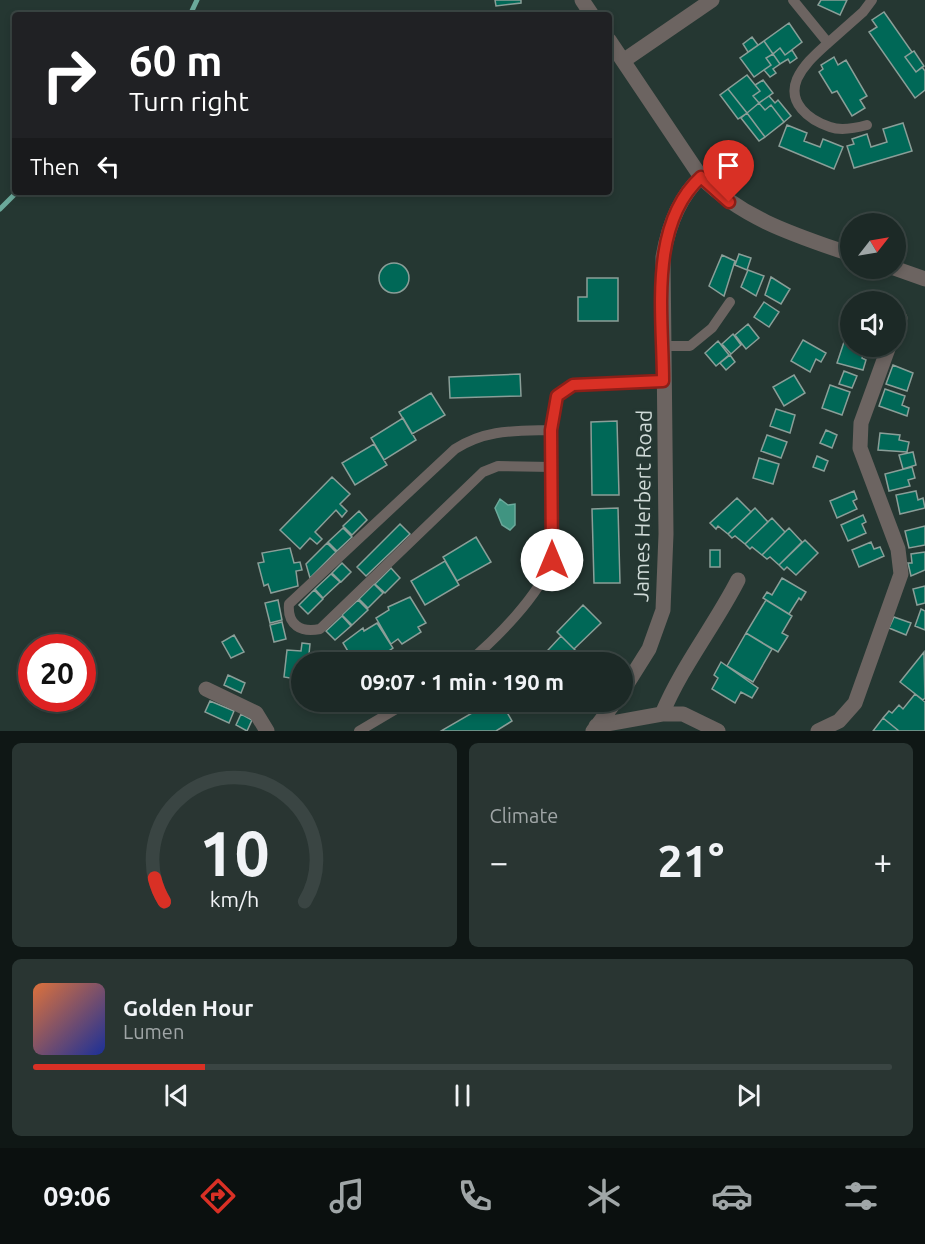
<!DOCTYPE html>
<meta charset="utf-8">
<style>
body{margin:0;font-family:Ubuntu,sans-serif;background:#293532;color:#f1f3f6;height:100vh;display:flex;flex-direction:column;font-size:22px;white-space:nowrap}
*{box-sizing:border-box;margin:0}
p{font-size:20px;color:#a0a6a7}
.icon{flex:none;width:33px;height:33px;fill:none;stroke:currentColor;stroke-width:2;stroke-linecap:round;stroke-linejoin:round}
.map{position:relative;height:731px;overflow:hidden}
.sheet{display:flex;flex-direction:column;gap:12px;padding:12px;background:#0f1715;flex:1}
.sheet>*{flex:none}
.top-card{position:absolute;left:12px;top:12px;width:600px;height:183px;border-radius:6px;box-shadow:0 3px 9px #0003,0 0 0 2px #3a4543;background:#202124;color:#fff;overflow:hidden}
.needle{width:39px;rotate:59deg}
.controls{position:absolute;left:840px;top:213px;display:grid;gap:12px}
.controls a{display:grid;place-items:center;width:66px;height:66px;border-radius:50%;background:#1c2926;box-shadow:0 3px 9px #0003,0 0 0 2px #3a4543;font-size:30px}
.speed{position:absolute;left:18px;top:634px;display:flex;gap:12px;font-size:30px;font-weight:700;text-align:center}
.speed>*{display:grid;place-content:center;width:78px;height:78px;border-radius:50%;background:#1c2926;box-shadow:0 3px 9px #0003,0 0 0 2px #3a4543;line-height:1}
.speed .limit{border:9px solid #d22;background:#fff;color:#111}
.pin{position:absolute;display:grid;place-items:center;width:51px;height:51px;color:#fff;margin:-62px -26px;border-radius:50% 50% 50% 0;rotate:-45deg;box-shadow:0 0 6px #0007}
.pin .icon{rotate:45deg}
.me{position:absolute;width:66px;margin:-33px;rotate:0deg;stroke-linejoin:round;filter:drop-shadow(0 0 4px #0008)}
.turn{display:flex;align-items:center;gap:21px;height:126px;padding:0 18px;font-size:27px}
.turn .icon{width:78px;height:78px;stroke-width:2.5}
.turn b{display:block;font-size:42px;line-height:51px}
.then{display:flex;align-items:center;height:57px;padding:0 18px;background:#0003;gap:12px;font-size:22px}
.big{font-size:45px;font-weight:700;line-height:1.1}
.sheet .card{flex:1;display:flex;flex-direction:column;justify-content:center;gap:9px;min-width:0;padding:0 21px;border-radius:9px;background:#293532}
.sheet .dial{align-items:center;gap:0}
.dial svg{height:156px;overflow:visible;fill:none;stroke:#3a4543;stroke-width:7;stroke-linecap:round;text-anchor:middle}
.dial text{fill:#f1f3f6;stroke:none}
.song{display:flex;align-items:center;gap:18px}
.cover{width:72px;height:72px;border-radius:9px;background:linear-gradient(135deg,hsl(20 70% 55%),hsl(230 70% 35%))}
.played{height:6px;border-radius:3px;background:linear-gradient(90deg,#d93025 20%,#3a4543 20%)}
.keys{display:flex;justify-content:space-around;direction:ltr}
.heat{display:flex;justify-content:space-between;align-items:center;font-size:33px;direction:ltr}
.sheet .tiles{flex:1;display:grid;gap:12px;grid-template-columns:1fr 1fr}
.card:last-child{grid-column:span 2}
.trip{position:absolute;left:291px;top:652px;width:342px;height:60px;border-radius:30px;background:#1c2926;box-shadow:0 3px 9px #0003,0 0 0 2px #3a4543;font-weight:700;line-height:60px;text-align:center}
.dock{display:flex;height:96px;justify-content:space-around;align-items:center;background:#0b100f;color:#a0a6a7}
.dock .icon{width:42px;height:42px}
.dock .on{color:#d93025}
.dock b{font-size:27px;color:#f1f3f6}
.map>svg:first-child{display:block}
.water{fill:#409481;stroke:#6ba99b;stroke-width:1.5}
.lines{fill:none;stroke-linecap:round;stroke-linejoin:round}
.stream{stroke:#6ba99b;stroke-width:5}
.building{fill:#006857;stroke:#8a9e98;stroke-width:1.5}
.service{stroke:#6c6461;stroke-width:10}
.minor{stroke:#6c6461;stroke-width:15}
.route-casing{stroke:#8d1f18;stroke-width:15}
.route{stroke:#d93025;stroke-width:10}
.labels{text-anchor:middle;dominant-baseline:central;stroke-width:6;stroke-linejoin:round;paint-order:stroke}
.street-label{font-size:21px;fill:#cfdad7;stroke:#253732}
</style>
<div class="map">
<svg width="925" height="731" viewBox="0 0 925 731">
<rect width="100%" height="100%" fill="#253732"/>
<path class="water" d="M500,499l8,6 7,-1v21l-5,5 -8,-5 -7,-17z"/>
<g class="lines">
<path class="stream" d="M190,15l7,-15
M0,209l17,-17"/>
</g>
<path class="building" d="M495,0h26v3l-25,3z
M821,0h26l-7,15 -22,-10z
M884,12l28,40 -7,5 11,15 6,-5 3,4v19l-10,8 -46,-66 8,-5 -5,-7z
M789,23l13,19 -17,13 -5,-7 -7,6 -9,-13z
M752,37l6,8 -10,7 -5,-8z
M764,41l9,13 -7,4 5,7 -17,12 -14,-19z
M780,48l5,7 7,-5 5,8 -7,5 -2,-4 -8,5 -7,-10z
M914,51l10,15 -8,6 -11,-15z
M773,54l7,10 -7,5 3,4 -6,4 -6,-7 7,-5 -5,-7z
M834,57l4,8 8,-5 21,36 -7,4 5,8 -13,8 -15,-25 -5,2 -13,-21 4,-3 -2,-4z
M747,75l13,16 -7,5 6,7 -12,10 -19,-24z
M763,80l10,13 -14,10 -6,-7 7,-5 -5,-6z
M728,89l19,24 -9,6 -18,-24z
M769,96l6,7 3,-3 13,16 -7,6 -13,-17 -6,5 -6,-7z
M759,103l6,7 6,-5 13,17 -19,15 -18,-24z
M747,113l18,24 -6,4 -18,-23z
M903,123l9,28 -58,17 -7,-22 7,-2 -2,-5 15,-5 4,13 16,-5 -4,-13z
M787,125l20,8 -3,8 16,6 3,-8 20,8 -9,22 -55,-23z
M739,254l12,4 -4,12 -12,-5z
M722,255l13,6 -11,35 -15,-10z
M379 278a15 15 0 1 1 30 0a15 15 0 1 1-30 0Z
M748,270l16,6 -8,20 -15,-9z
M771,277l19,12 -9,15 -16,-9z
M587,278h31v43h-40v-24h9z
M764,302l15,10 -10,15 -15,-10z
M748,324l11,14 -13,11 -11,-14z
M733,334l8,11 -10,9 -9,-10z
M845,339l5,2v5h16l-4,12 4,2 -3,10 -26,-7z
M803,340l23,13 -5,9 -5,-3 -6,13 -19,-11z
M718,341l11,14 -13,11 -11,-13z
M730,355l5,7 -9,8 -6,-7z
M893,365l20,8 -6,18 -21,-7z
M844,371l13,5 -5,12 -13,-4z
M520,374l1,22 -71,2 -1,-21z
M794,375l11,18 -21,13 -11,-19z
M830,385l20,7 -8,23 -20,-7z
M885,389l20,7 -3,9 7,3 -2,8 -28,-10z
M431,393l14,22 -33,19 -13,-22z
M776,409l19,6 -5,18 -20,-7z
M403,418l13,22 -32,20 -13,-22z
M617,421l2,74h-27l-1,-73z
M826,430l11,5 -5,13 -12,-5z
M880,433l20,2 -1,5 10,2 -2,10 -29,-2z
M767,435l20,7 -6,16 -20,-7z
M374,444l13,21 -32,20 -13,-22z
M913,452l3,13 -13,4 -4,-14z
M817,456l11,5 -4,10 -11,-4z
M759,458l20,6 -6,20 -20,-6z
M912,467l3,11 -7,2 2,6 -21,5 -4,-17z
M332,477l18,17 -10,10 7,7 -5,6 -6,-7 -21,22 7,7 -5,5 -7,-6 -10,11 -20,-19z
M854,491l3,8 -4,2 4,8 -20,9 -7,-17z
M916,491l2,9 5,-2 2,10 -25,6 -4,-19z
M737,498l14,14 -23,22 -10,-8 -2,3 -6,-6z
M618,508l2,75h-26l-2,-74z
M755,508l13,14 -23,22 -10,-8 -3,2 -4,-4z
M359,511l8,9 -15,15 -9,-9z
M863,515l3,7 -4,2 4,9 -18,8 -7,-16z
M772,518l13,14 -23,23 -10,-8 -2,2 -5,-5z
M400,524l10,10 -44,42 -9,-9z
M925,526v19l-16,3 -4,-17z
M343,528l9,9 -15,14 -9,-9z
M789,528l13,14 -23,23 -9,-8 -3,2 -5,-4z
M476,537l15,25 -34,19 -14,-24z
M805,540l13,13 -22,22 -9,-8 -3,3 -5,-5z
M871,542l3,7 6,-2 4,9 -25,11 -7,-17z
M327,543l9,9 -26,26 -4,-14z
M290,548l4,15 6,-1 2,8 -6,1 2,15 -27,7 -3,-9 -4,2 -6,-23 6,-1 -2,-9z
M710,550h10v17h-10z
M925,552v18l-14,6 -3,-13h4l-1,-9z
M445,561l14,24 -34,20 -14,-24z
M342,563l9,9 -10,10 -9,-9z
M391,568l9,10 -15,15 -10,-9z
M331,574l9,8 -17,16 -8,-9z
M782,578l24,14 -5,8 -2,-2 -10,16 -26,-16 4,-6 5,3z
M374,584l9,9 -15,15 -9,-9z
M925,586v17l-8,2 -4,-16z
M314,590l9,9 -15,15 -9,-9z
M410,597l16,26 -8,4 3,5 -19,12 -4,-5 -7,5 -15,-26 13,-8 -1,-3z
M278,600l4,20 -12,3 -5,-20z
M358,600l10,10 -16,15 -10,-10z
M766,600l26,16 -10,17 6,3 -10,16 -32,-19z
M583,605l18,18 -27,26 -17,-17z
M921,609l4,2v19l-10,-4z
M342,616l9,10 -16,14 -9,-9z
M894,617l17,6 -5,12 -17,-7z
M282,622l4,17 -12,3 -4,-17z
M377,623l16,25 -7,5 3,5 -9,5h-25l-12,-20 20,-15 1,3z
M746,633l26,16 -19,33 -26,-16z
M234,635l10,17 -13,6 -9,-16z
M561,636l19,19 -8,8h-36z
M302,643l8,1 -1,10 14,1 -1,8h-20v17l-18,-3 3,-27 14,1z
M924,652l1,46 -2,2 -23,-18z
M721,662l37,26 -6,10 -11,-6 -6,11 -23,-14 6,-11 -4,-3z
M228,675l17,8 -4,10 -17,-8z
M915,694l10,8v29h-26l-16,-13 6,-7 3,2 7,-8 4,4z
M210,701l24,10 -5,12 -24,-11z
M491,702h10l11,19 -16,10h-55z
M522,702h19l-9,10z
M241,714l11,6 -5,11 -11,-6z
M883,718l16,13h-26z"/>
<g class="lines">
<path class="service" d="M793,0l35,43c-12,11 -24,21 -31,36 -10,24 12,41 33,48 11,4 26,1 37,-2
M828,43l35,-31 9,-12
M663,346h27l22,-18 18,-26
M551,430c-36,1 -65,-1 -96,19l-166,155c-2,21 12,29 31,25l163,-157 15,-6 54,1
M467,663c29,-24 72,-67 85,-103l-1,-130 6,-34 16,-11 90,-4
M359,731l49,-29"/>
<path class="minor" d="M582,0l10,15
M609,40l92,137c42,42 94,58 149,77
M623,61l89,-61
M894,268l31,11
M896,330l4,-12
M206,689l50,24 11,18
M622,692l27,-43 14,-39 3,-76 -3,-277c5,-29 15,-59 38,-80
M662,714c20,-48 53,-89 76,-134
M596,726l66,-12h21l35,17
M593,731l22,-29
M818,731l21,-10 16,-18 46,-129 -3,-25 -38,-101 1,-25 28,-77"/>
</g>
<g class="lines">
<g class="route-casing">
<path id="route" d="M552,560l-1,-130 6,-34 16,-11 90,-4c0,-65 -15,-156 38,-204l28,25"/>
</g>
<use href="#route" class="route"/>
</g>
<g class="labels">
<g class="street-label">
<text transform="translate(642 506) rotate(-89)">James Herbert Road</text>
</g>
</g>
</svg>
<div class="controls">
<a><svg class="needle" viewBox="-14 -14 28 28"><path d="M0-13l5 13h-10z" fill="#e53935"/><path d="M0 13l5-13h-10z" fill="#a0a6a7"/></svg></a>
<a><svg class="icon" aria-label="sound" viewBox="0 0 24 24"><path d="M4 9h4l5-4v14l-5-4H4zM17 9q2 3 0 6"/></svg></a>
</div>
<div class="speed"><div class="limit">20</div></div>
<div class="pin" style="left:729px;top:202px;background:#d93025"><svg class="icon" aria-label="arrive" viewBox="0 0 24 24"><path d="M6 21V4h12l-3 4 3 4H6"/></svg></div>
<svg class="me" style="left:552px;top:560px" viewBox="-20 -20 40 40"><circle r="19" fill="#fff"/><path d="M0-13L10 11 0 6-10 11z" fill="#d93025"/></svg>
<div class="trip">09:07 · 1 min · 190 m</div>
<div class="top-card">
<div class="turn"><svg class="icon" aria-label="right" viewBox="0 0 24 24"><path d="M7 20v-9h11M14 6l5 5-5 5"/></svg><div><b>60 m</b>Turn right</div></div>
<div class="then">Then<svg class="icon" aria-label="left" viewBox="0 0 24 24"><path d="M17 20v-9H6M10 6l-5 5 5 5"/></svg></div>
</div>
</div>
<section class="sheet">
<div class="tiles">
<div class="card dial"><svg viewBox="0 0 100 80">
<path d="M14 69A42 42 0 1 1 86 69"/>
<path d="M14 69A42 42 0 0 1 9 57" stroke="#d93025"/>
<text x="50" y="56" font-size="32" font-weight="700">10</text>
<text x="50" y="72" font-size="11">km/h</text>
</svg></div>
<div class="card"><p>Climate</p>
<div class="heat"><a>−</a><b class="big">21°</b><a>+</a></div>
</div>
<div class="card">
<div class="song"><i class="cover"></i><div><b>Golden Hour</b><p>Lumen</p></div></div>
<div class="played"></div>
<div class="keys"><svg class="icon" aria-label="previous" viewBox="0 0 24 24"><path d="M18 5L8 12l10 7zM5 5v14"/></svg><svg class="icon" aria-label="pause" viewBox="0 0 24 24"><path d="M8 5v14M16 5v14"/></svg><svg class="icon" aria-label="next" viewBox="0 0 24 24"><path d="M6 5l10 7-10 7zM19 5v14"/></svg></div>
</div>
</div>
</section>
<nav class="dock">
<b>09:06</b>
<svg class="icon on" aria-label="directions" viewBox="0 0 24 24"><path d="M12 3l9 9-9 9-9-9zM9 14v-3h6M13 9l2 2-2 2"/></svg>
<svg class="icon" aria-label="music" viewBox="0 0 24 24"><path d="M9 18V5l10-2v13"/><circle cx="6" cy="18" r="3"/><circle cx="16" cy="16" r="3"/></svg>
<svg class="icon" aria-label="phone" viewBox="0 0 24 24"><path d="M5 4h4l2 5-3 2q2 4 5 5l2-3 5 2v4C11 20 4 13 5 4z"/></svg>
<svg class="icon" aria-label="climate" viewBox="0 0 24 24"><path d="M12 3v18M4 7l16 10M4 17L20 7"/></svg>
<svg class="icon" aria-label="car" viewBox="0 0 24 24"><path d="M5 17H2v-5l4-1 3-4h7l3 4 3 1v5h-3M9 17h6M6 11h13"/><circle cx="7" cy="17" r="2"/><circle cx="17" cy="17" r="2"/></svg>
<svg class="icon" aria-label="filters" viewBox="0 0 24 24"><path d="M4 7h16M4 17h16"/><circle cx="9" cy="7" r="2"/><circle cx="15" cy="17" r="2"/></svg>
</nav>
